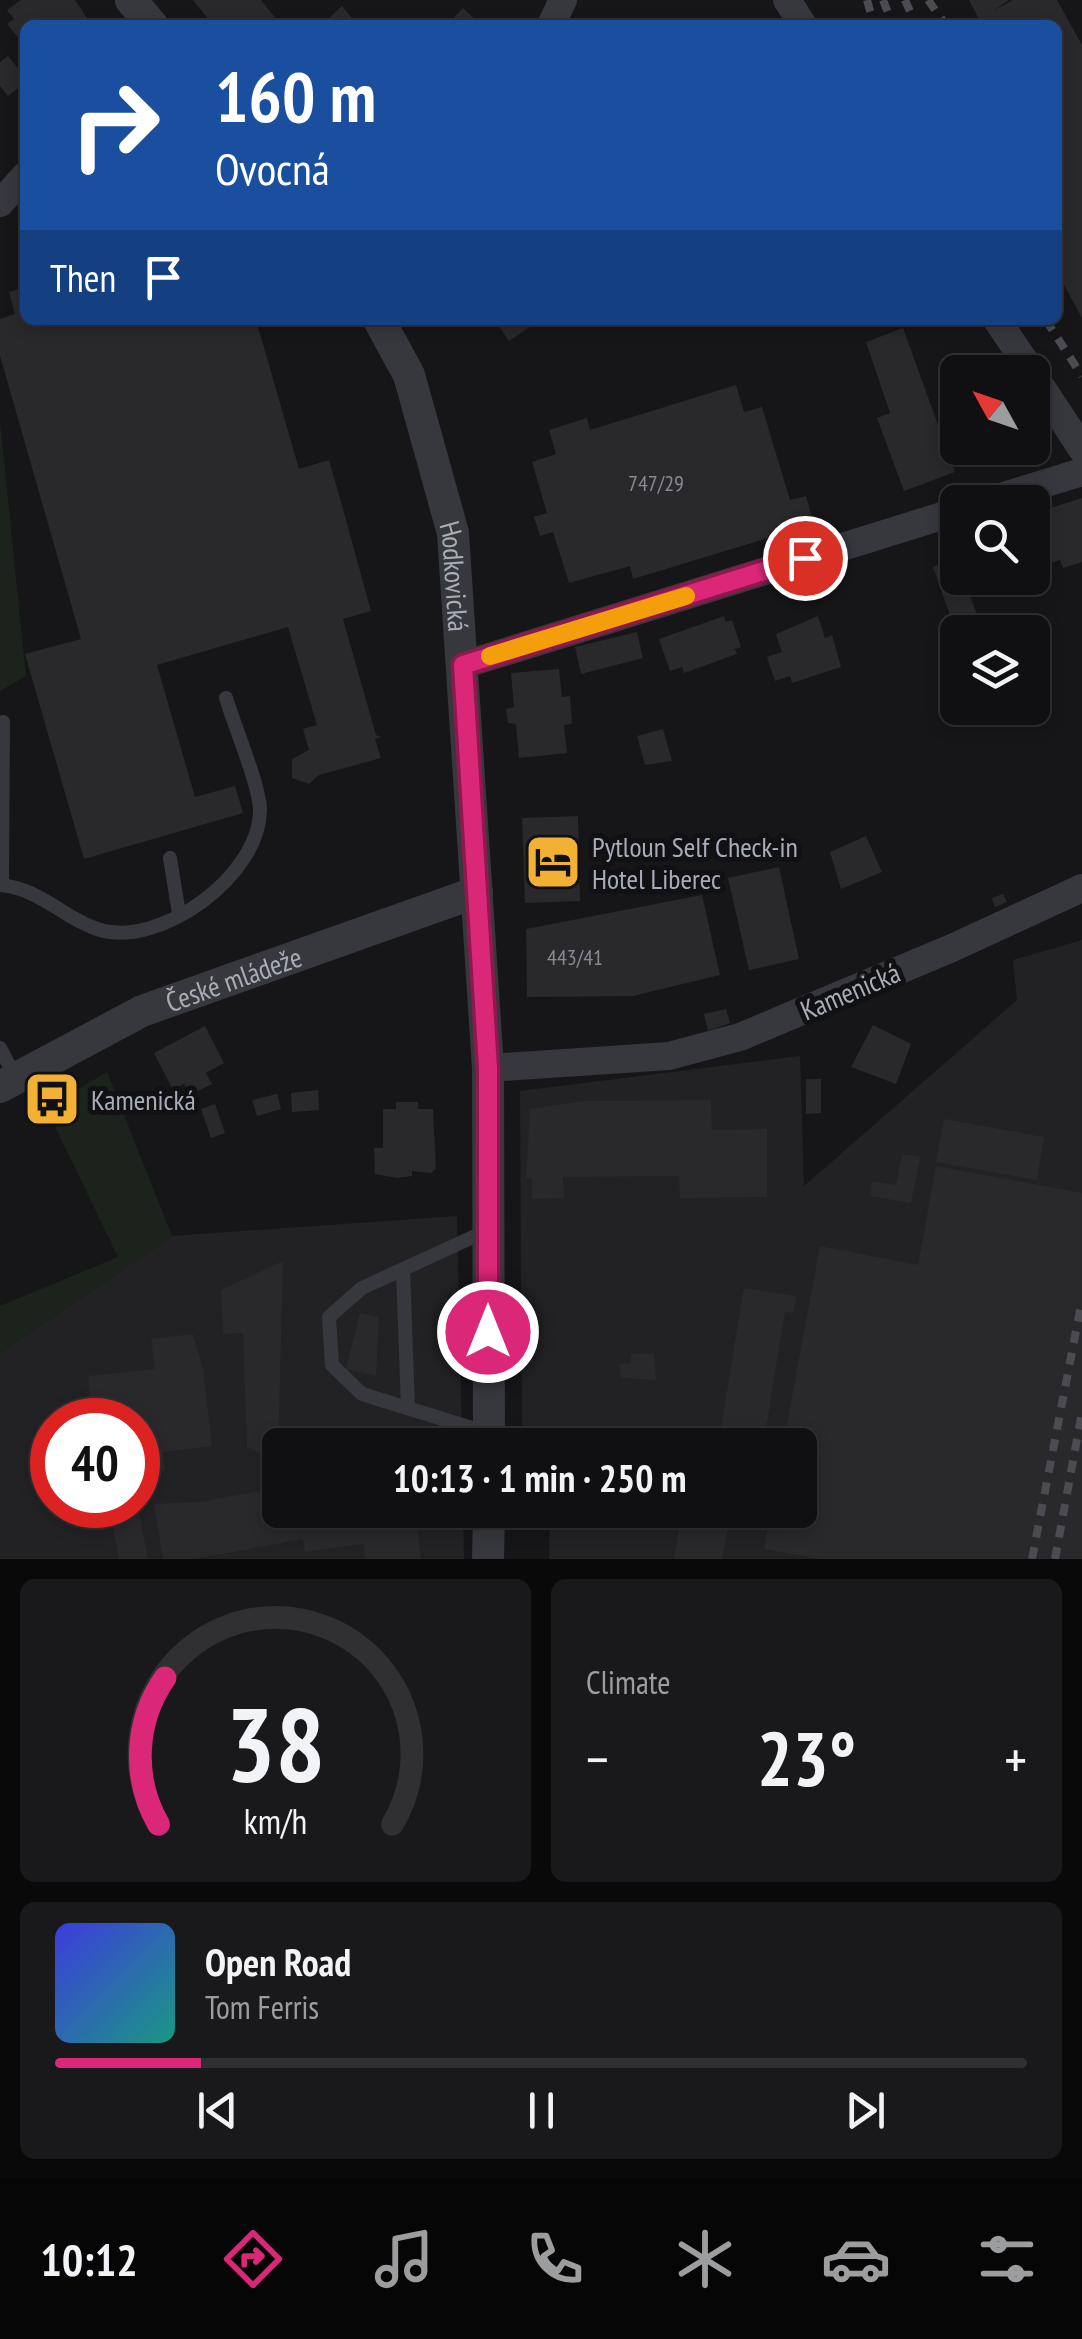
<!DOCTYPE html>
<meta charset="utf-8">
<style>
body{margin:0;font-family:"PT Sans Narrow",sans-serif;background:#19191b;color:#f1f3f6;height:100vh;display:flex;flex-direction:column;font-size:38px;white-space:nowrap}
*{box-sizing:border-box;margin:0}
p{font-size:32px;color:#9c9d9f}
.icon{flex:none;width:55px;height:55px;fill:none;stroke:currentColor;stroke-width:2;stroke-linecap:round;stroke-linejoin:round}
.map{position:relative;height:1559px;overflow:hidden}
.drawer{display:flex;flex-direction:column;gap:20px;padding:20px;background:#09090a;flex:1}
.drawer>*{flex:none}
.hud{position:absolute;left:20px;top:20px;width:1042px;height:305px;border-radius:15px;box-shadow:0 5px 15px #0003,0 0 0 2px #303032;background:#1a4fa0;color:#fff;overflow:hidden}
.needle{width:65px;rotate:310deg}
.controls{position:absolute;left:940px;top:355px;display:grid;gap:20px}
.controls a{display:grid;place-items:center;width:110px;height:110px;border-radius:15px;background:#101012;box-shadow:0 5px 15px #0003,0 0 0 2px #303032;font-size:50px}
.speed{position:absolute;left:30px;top:1398px;display:flex;gap:20px;font-size:50px;font-weight:700;text-align:center}
.speed>*{display:grid;place-content:center;width:130px;height:130px;border-radius:50%;background:#101012;box-shadow:0 5px 15px #0003,0 0 0 2px #303032;line-height:1}
.speed .limit{border:15px solid #d22;background:#fff;color:#111}
.pin{position:absolute;display:grid;place-items:center;width:85px;height:85px;color:#fff;margin:-42px;border:5px solid #fff;border-radius:50%;box-shadow:0 2px 10px #0007}
.me{position:absolute;width:110px;margin:-55px;rotate:0deg;stroke-linejoin:round;filter:drop-shadow(0 0 8px #0008)}
.turn{display:flex;align-items:center;gap:35px;height:210px;padding:0 30px;font-size:45px}
.turn .icon{width:130px;height:130px;stroke-width:2.5}
.turn b{display:block;font-size:70px;line-height:85px}
.then{display:flex;align-items:center;height:95px;padding:0 30px;background:#0003;gap:20px;font-size:38px}
.big{font-size:75px;font-weight:600;line-height:1.1}
.drawer .card{flex:1;display:flex;flex-direction:column;justify-content:center;gap:15px;min-width:0;padding:0 35px;border-radius:15px;background:#19191b}
.drawer .dial{align-items:center;gap:0}
.dial svg{height:260px;overflow:visible;fill:none;stroke:#303032;stroke-width:7;stroke-linecap:round;text-anchor:middle}
.dial text{fill:#f1f3f6;stroke:none}
.song{display:flex;align-items:center;gap:30px}
.cover{width:120px;height:120px;border-radius:15px;background:linear-gradient(135deg,hsl(240 70% 55%),hsl(170 70% 35%))}
.played{height:10px;border-radius:5px;background:linear-gradient(90deg,#db2777 15%,#303032 15%)}
.keys{display:flex;justify-content:space-around;direction:ltr}
.heat{display:flex;justify-content:space-between;align-items:center;font-size:55px;direction:ltr}
.drawer .tiles{flex:1;display:grid;gap:20px;grid-template-columns:1fr 1fr}
.card:last-child{grid-column:span 2}
.trip{position:absolute;left:262px;top:1428px;width:555px;height:100px;border-radius:15px;background:#101012;box-shadow:0 5px 15px #0003,0 0 0 2px #303032;font-weight:600;line-height:100px;text-align:center}
.dock{display:flex;height:160px;justify-content:space-around;align-items:center;background:#060607;color:#9c9d9f}
.dock .icon{width:70px;height:70px}
.dock .selected{color:#db2777}
.dock b{font-size:45px;color:#f1f3f6}
.map>svg:first-child{display:block}
.built{fill:#222225;fill-rule:evenodd}
.green{fill:#1c231d}
.building{fill:#29292c}
.lines{fill:none;stroke-linecap:round;stroke-linejoin:round}
.service{stroke:#37383d;stroke-width:14}
.minor{stroke:#37383d;stroke-width:28}
.tertiary{stroke:#37383d;stroke-width:32}
.rail{stroke:#4a4c52;stroke-width:8;stroke-dasharray:12 10;stroke-linecap:butt}
.route-casing{stroke:#8e194d;stroke-width:25}
.route{stroke:#db2777;stroke-width:18}
.slow{stroke:#f59e0b;stroke-width:18}
.labels{text-anchor:middle;dominant-baseline:central;stroke-width:10;stroke-linejoin:round;paint-order:stroke}
.number-label{font-size:22px;fill:#888b94}
.street-label{font-size:28px;fill:#a8adb8;stroke:#111113}
.poi-label{font-size:28px;fill:#a8adb8;stroke:#111113;text-anchor:start}
</style>
<div class="map">
<svg width="1082" height="1559" viewBox="0 0 1082 1559">
<rect width="100%" height="100%" fill="#161618"/>
<path class="built" d="M1082,940v619h-533l1,-49h250v-65h-278l-2,-354 280,-35 4,130 213,-186 -4,-40z
M457,1216l5,229h-182v65h183l1,49h-464v-206l172,-117zM52,1420h86v85h-86z"/>
<path class="green" d="M0,422l26,254 -26,15z
M107,1072l65,164 -172,117v-47l118,-49 -72,-149z"/>
<path class="building" d="M21,0h54l16,24 -66,1v21l-18,-22 7,-5 -7,-9z
M193,0h68l20,25h-68z
M969,0h40l-16,11 20,-11h44l25,45v273l-24,-44v-249h-76z
M342,6l14,17 -2,2h-17l-7,-8z
M463,8l18,17h-34z
M8,56l17,21v6l-17,13 -8,-10v-24z
M25,287v33h231l43,149 30,-9 14,49 28,102 -28,8 33,116 5,2 -6,2 6,19 -62,17 -10,9 -17,-6v-19l17,-9 -6,-21 14,-4 -29,-98 -131,38 38,132 40,-11 8,27 -159,46 -59,-205 56,-15 -81,-283v-37l15,-5 -6,-22z
M495,320h40l2,2 -28,19z
M903,328l52,144 -51,19 -27,-73 13,-5 -24,-71z
M736,385l8,27 18,-5 28,93 16,-4 8,28 -181,55 -3,-13 -61,17 -16,-51 -13,4 -6,-19 13,-4 -15,-51 24,-8 -7,-24 38,-12 3,12z
M1082,498v64l-19,6 -3,-8 -25,8 -3,-54z
M958,559v19h6l19,54h-27l-23,-65z
M724,616l2,6 6,-2 9,27 -6,2 2,5 -53,19 -2,-6 -12,4 -11,-32z
M818,616l7,22 7,-3 9,32 -49,16 -2,-7 -15,5 -8,-24 15,-5 -6,-18z
M637,632l6,26 -62,16 -6,-27z
M559,669l3,28 8,-1 2,28 -8,1 3,28 -48,5 -3,-34 -8,-1 -2,-14 8,-2 -3,-34z
M988,708h40l-35,12z
M663,729l9,32 -27,4 -8,-29z
M578,816l2,85 -55,2 -3,-85z
M866,836l16,36 -41,17 -11,-37z
M779,867l20,92 -50,11 -21,-92z
M1003,894l4,8 -12,5 -3,-9z
M702,895l18,80 -87,21 -106,1 -1,-68z
M726,1009l4,14 -22,8 -4,-17z
M873,1025l38,19 -15,40 -45,-17z
M205,1026l19,37 -18,10 6,11 -22,11 -6,-11 -11,6 -19,-37z
M806,1079h15v34l-15,1z
M318,1090l1,20 -27,2 -1,-19z
M277,1094l4,15 -24,7 -5,-16z
M711,1100l1,30 55,-1v68l-87,1 -1,-22 -116,1 1,21 -32,1v-21h-6l4,-69 53,-8z
M396,1102h22v7h15l3,60 -5,4 -19,-2v5l-15,2 -22,-4 -1,-26h9v-39h13z
M215,1104l10,29 -14,5 -10,-29z
M944,1119l100,18 -7,43 -101,-18z
M902,1154l18,3 -9,46 -41,-7 2,-15 24,4z
M936,1166l146,27v366h-264l-54,-10 7,-39h29v-65h-17l37,-199 98,19z
M283,1261l-5,196 -9,1 -22,-11 -4,-114 -20,1 -2,-44z
M744,1288l52,8 -3,17 -8,-1 -20,122 -44,-7z
M360,1313l19,4 -3,59 -30,-7z
M193,1334l10,35 9,77 -49,6 2,19 -27,3v-54h-45l-5,-44 67,-7 -4,-30z
M654,1353l2,27 -35,-2 -1,-14 11,-1v-9z
M280,1487v23h165v5l-29,-2 5,46h-56l-1,-15 -59,8 -2,-13 -108,20h-32l-9,-55 46,-2z
M138,1505l10,54h-29l-9,-48z
M682,1510h75l-3,15 -25,-4 -7,38h-48z"/>
<g class="lines">
<path class="service" d="M170,858l9,56
M2,884l1,-162
M0,885c42,4 61,32 97,44 62,21 164,-54 163,-120 -1,-25 -26,-84 -34,-111
M0,1048l16,30
M486,1231l-124,57 -33,29 3,48 30,29 126,39
M403,1269l5,139"/>
<path class="minor" d="M787,0l16,25
M551,25l12,-25
M0,203l25,-27
M997,320l35,52
M1032,373l50,76
M984,502l98,-30
M463,665l495,-154
M488,1068l181,-12 71,-19 212,-89 130,-60"/>
<g class="tertiary">
<path d="M131,0l21,25"/>
<path id="s1" d="M379,320l30,55 44,158 35,535 1,377"/>
<path id="s2" d="M0,1087l142,-76 335,-119"/>
<path d="M488,1559l1,-49"/>
</g>
<path class="rail" d="M867,0l7,25
M883,0l10,25
M905,0l11,25
M928,0l18,25
M1046,320l36,56
M1032,1559l50,-259
M1055,1559l27,-147"/>
</g>
<g class="lines">
<g class="route-casing">
<path id="route" d="M488,1332v-264l-25,-403 342,-107"/>
</g>
<use href="#route" class="route"/>
<path class="slow" d="M490,656l196,-60"/>
</g>
<defs>
<g id="hotel-square" transform="scale(2.875)"><rect x="-9" y="-9" width="18" height="18" rx="4" fill="#f2b134" stroke="#111113"/><path d="M-6-4.5h1.5V1H6V5H4.5V3h-9V5H-6ZM-4 0a1.8 1.8 0 1 1 3.6 0ZM.5 0V-2.5h3Q6-2.5 6 0Z" fill="#111"/></g>
<g id="bus-square" transform="scale(2.875)"><rect x="-9" y="-9" width="18" height="18" rx="4" fill="#f2b134" stroke="#111113"/><path d="M-5-6H5V4H4V6H2V4H-2V6H-4V4H-5ZM-3.5-4V0h7V-4ZM-3.5 1.2v1.5H-2V1.2ZM2 1.2v1.5H3.5V1.2Z" fill="#111"/></g>
</defs>
<g fill-rule="evenodd">
<use href="#hotel-square" x="553" y="862"/>
<use href="#bus-square" x="52" y="1099"/>
</g>
<g class="labels">
<g class="number-label">
<text x="656" y="483">747/29</text>
<text x="575" y="957">443/41</text>
</g>
<g class="street-label">
<text stroke="none"><textPath href="#s1" startOffset="270">Hodkovická</textPath></text>
<text stroke="none"><textPath href="#s2" startOffset="258">České mládeže</textPath></text>
<text transform="translate(850 991) rotate(-23)">Kamenická</text>
</g>
<g class="poi-label">
<text x="592" y="846">Pytloun Self Check-in<tspan x="592" dy="32">Hotel Liberec</tspan></text>
<text x="91" y="1099">Kamenická</text>
</g>
</g>
</svg>
<div class="controls">
<a><svg class="needle" viewBox="-14 -14 28 28"><path d="M0-13l5 13h-10z" fill="#e53935"/><path d="M0 13l5-13h-10z" fill="#9c9d9f"/></svg></a>
<a><svg class="icon" aria-label="search" viewBox="0 0 24 24"><circle cx="10" cy="10" r="6"/><path d="M15 15l6 6"/></svg></a>
<a><svg class="icon" aria-label="layers" viewBox="0 0 24 24"><path d="M12 4l9 5-9 5-9-5zM3 14l9 5 9-5"/></svg></a>
</div>
<div class="speed"><div class="limit">40</div></div>
<div class="pin" style="left:805px;top:558px;background:#d93025"><svg class="icon" aria-label="arrive" viewBox="0 0 24 24"><path d="M6 21V4h12l-3 4 3 4H6"/></svg></div>
<svg class="me" style="left:488px;top:1332px" viewBox="-20 -20 40 40"><circle r="17" fill="#db2777" stroke="#fff" stroke-width="3"/><path d="M0-11L8 9 0 5-8 9z" fill="#fff"/></svg>
<div class="trip">10:13 · 1 min · 250 m</div>
<div class="hud">
<div class="turn"><svg class="icon" aria-label="right" viewBox="0 0 24 24"><path d="M7 20v-9h11M14 6l5 5-5 5"/></svg><div><b>160 m</b>Ovocná</div></div>
<div class="then">Then<svg class="icon" aria-label="arrive" viewBox="0 0 24 24"><path d="M6 21V4h12l-3 4 3 4H6"/></svg></div>
</div>
</div>
<section class="drawer">
<div class="tiles">
<div class="card dial"><svg viewBox="0 0 100 80">
<path d="M14 69A42 42 0 1 1 86 69"/>
<path d="M14 69A42 42 0 0 1 16 24" stroke="#db2777"/>
<text x="50" y="56" font-size="32" font-weight="700">38</text>
<text x="50" y="72" font-size="11">km/h</text>
</svg></div>
<div class="card"><p>Climate</p>
<div class="heat"><a>−</a><b class="big">23°</b><a>+</a></div>
</div>
<div class="card">
<div class="song"><i class="cover"></i><div><b>Open Road</b><p>Tom Ferris</p></div></div>
<div class="played"></div>
<div class="keys"><svg class="icon" aria-label="previous" viewBox="0 0 24 24"><path d="M18 5L8 12l10 7zM5 5v14"/></svg><svg class="icon" aria-label="pause" viewBox="0 0 24 24"><path d="M8 5v14M16 5v14"/></svg><svg class="icon" aria-label="next" viewBox="0 0 24 24"><path d="M6 5l10 7-10 7zM19 5v14"/></svg></div>
</div>
</div>
</section>
<nav class="dock">
<b>10:12</b>
<svg class="icon selected" aria-label="directions" viewBox="0 0 24 24"><path d="M12 3l9 9-9 9-9-9zM9 14v-3h6M13 9l2 2-2 2"/></svg>
<svg class="icon" aria-label="music" viewBox="0 0 24 24"><path d="M9 18V5l10-2v13"/><circle cx="6" cy="18" r="3"/><circle cx="16" cy="16" r="3"/></svg>
<svg class="icon" aria-label="phone" viewBox="0 0 24 24"><path d="M5 4h4l2 5-3 2q2 4 5 5l2-3 5 2v4C11 20 4 13 5 4z"/></svg>
<svg class="icon" aria-label="climate" viewBox="0 0 24 24"><path d="M12 3v18M4 7l16 10M4 17L20 7"/></svg>
<svg class="icon" aria-label="car" viewBox="0 0 24 24"><path d="M5 17H2v-5l4-1 3-4h7l3 4 3 1v5h-3M9 17h6M6 11h13"/><circle cx="7" cy="17" r="2"/><circle cx="17" cy="17" r="2"/></svg>
<svg class="icon" aria-label="filters" viewBox="0 0 24 24"><path d="M4 7h16M4 17h16"/><circle cx="9" cy="7" r="2"/><circle cx="15" cy="17" r="2"/></svg>
</nav>
